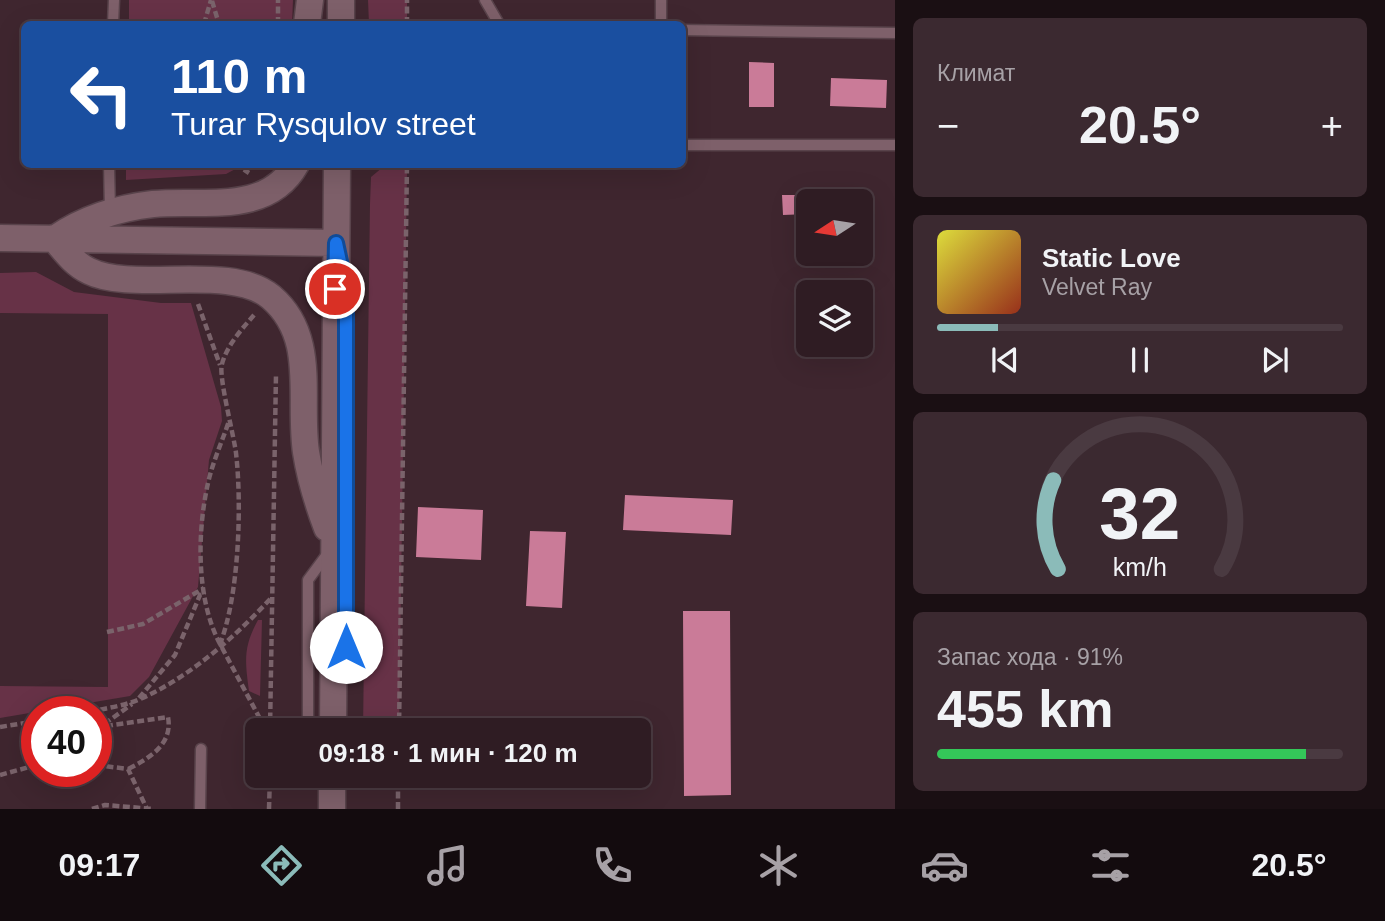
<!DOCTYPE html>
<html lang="ru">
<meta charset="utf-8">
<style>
body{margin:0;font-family:Helvetica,sans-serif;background:#3b2930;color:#f1f3f6;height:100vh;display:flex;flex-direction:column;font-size:26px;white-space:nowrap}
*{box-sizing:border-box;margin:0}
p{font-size:23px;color:#a7a1a6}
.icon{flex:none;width:38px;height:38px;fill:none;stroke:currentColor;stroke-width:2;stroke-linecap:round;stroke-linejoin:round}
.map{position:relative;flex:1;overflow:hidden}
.side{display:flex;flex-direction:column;gap:18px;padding:18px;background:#1a0f13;width:490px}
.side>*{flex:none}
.top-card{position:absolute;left:21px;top:21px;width:665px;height:147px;border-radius:10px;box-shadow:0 7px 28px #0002,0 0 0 2px #4a3a41;background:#1a4fa0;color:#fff;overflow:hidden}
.needle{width:46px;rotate:258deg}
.buttons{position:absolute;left:796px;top:189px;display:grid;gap:14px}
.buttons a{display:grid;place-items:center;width:77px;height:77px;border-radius:10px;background:#2f1c23;box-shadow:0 7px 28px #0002,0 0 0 2px #4a3a41;font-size:35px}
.speed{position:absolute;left:21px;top:696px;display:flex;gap:14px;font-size:35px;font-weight:700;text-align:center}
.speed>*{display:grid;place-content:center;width:91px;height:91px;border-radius:50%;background:#2f1c23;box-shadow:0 7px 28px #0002,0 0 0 2px #4a3a41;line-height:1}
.speed .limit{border:10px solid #d22;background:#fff;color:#111}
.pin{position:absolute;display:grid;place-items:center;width:60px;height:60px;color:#fff;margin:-30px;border:4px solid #fff;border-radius:50%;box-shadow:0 2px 7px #0007}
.me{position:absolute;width:77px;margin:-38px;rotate:0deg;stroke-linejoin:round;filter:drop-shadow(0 0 5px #0008)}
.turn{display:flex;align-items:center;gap:24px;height:147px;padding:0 35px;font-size:32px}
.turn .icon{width:91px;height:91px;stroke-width:2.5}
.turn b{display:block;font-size:49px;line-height:60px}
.big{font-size:52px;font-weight:700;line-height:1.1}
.side .card{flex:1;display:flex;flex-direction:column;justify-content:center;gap:10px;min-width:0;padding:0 24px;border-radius:10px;background:#3b2930}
.side .dial{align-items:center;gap:0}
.dial svg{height:182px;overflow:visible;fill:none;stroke:#4a3a41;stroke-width:7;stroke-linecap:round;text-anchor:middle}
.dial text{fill:#f1f3f6;stroke:none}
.song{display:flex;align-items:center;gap:21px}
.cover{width:84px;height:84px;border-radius:10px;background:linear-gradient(135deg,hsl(60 70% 55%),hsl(10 70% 35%))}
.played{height:7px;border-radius:4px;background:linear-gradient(90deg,#8bbbb9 15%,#4a3a41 15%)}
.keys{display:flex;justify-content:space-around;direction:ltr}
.heat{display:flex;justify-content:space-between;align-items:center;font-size:38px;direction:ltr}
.charge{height:10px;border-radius:5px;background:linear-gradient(90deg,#34c759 91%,#4a3a41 0)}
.trip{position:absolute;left:245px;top:718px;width:406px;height:70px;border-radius:10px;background:#2f1c23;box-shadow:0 7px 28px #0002,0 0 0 2px #4a3a41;font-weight:700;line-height:70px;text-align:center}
.tab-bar{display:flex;height:112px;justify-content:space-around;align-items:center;background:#130b0e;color:#a7a1a6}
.tab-bar .icon{width:49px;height:49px}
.tab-bar .current{color:#8bbbb9}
.tab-bar b{font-size:32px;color:#f1f3f6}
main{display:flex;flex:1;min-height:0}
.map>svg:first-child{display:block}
.green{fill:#673247}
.building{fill:#ca7b98}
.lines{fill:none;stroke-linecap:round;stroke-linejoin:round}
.service-casing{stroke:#59434b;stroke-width:13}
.tertiary-casing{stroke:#59434b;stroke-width:29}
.path{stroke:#7a636b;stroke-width:4.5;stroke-dasharray:7 3.5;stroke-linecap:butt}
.service{stroke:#7e606a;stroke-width:10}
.tertiary{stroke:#7e606a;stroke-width:26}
.route-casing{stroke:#114b97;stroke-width:18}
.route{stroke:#1a73e8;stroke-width:12}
</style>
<main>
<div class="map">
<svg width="895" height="809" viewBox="0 0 895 809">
<rect width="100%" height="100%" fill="#3f262f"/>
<path class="green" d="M129,0h164l-1,24h-163z
M368,0h39v24h-38z
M126,165v-1l117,1 -17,9 -100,6z
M383,167l24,2 -8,561h-36l7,-526 1,-27z
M36,272l38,20 87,11h30l30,104 1,14 -13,39 -11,127 -49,90 -19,19 -130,22v-32l108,1v-373l-108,-1v-40z
M258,620h4l-2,76 -11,-5c-4,-30 -6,-44 9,-71z"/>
<path class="building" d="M749,62l25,1v44h-25z
M831,78l56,2 -1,28 -56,-2z
M782,195h26v19l-25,1z
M625,495l108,5 -2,35 -108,-5z
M418,507l65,3 -2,50 -65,-3z
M530,531l36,1 -4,76 -36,-2z
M683,611h47l1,184 -47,1z"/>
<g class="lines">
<g class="service-casing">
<path id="service" d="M485,0l14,24
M113,24l1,-24
M661,24v-24
M682,30l213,3
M682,145h213
M109,164l1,47
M308,730v-150l20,-27
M200,809l1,-60"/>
</g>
<g class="tertiary-casing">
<path id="tertiary" d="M307,24l3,-24
M341,24v-24
M0,238l336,5
M54,238c11,13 20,26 35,33 44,22 142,-8 182,26 47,40 27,101 35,155 4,26 12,52 21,76
M56,238c28,-19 62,-30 97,-34 49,-5 114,12 143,-40
M333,730l4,-566
M332,809v-34"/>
</g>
<path class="path" d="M212,1l7,23
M204,24l7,-24
M278,24v-24
M407,24v-24
M235,164l14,9
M198,304l22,61
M254,315c-12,14 -27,30 -32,49 -4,11 12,72 14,89 6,52 3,143 -16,191l46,86
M107,632l36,-8 61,-36
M220,644c-24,-45 -23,-112 -12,-161 5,-22 14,-41 21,-62
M139,698l36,-43 25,-60 5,-2
M90,712c16,-4 33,-6 48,-12 51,-22 97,-63 134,-103
M106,726l62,-9c5,27 -18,41 -40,52
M0,727l37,-6
M96,730l36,-26
M270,730l6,-356
M399,730l8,-566
M96,765l32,4 19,40
M0,775l37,-10
M92,809l13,-4 48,4
M269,809l1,-34
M398,809v-34"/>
<use href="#service" class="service"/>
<use href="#tertiary" class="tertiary"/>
</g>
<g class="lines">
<g class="route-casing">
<path id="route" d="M335,289l1,-46 10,46v358"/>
</g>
<use href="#route" class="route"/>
</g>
</svg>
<div class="buttons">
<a><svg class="needle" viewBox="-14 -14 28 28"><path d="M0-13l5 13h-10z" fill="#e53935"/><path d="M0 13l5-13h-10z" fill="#a7a1a6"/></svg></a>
<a><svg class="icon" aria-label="layers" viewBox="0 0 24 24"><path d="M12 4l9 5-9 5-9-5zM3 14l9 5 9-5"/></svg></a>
</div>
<div class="speed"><div class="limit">40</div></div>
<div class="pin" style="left:335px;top:289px;background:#d93025"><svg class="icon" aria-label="arrive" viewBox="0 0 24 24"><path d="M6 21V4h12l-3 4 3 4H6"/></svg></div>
<svg class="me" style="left:346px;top:647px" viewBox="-20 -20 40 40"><circle r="19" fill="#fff"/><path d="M0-13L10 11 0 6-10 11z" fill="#1a73e8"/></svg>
<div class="trip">09:18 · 1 мин · 120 m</div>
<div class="top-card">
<div class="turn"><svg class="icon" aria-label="left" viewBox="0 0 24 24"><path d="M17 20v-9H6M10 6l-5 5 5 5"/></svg><div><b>110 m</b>Turar Rysqulov street</div></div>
</div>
</div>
<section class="side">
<div class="card"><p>Климат</p>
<div class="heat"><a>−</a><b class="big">20.5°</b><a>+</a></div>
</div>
<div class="card">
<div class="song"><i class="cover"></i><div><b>Static Love</b><p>Velvet Ray</p></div></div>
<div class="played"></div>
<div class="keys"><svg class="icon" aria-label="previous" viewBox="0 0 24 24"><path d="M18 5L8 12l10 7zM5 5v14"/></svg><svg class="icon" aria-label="pause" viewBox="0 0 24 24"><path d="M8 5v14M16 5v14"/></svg><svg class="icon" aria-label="next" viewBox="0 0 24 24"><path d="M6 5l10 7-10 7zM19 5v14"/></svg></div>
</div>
<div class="card dial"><svg viewBox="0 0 100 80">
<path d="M14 69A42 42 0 1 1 86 69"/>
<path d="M14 69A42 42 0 0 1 12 30" stroke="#8bbbb9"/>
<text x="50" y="56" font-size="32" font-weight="700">32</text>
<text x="50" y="72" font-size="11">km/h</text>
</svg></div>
<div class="card"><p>Запас хода · 91%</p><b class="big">455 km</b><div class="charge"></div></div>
</section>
</main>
<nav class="tab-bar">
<b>09:17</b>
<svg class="icon current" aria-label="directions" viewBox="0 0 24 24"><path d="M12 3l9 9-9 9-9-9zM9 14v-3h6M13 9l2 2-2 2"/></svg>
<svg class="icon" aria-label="music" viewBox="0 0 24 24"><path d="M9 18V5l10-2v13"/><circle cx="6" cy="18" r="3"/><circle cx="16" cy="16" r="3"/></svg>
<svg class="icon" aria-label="phone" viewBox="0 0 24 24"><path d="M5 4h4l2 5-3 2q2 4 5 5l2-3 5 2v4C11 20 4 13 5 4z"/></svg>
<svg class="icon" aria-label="climate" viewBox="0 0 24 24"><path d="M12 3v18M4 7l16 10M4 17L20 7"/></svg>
<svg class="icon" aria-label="car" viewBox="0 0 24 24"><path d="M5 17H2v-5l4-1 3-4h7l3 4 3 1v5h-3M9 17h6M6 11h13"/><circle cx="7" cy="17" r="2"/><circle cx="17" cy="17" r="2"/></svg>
<svg class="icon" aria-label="filters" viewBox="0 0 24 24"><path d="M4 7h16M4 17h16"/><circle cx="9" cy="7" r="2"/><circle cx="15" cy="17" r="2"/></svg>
<b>20.5°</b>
</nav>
